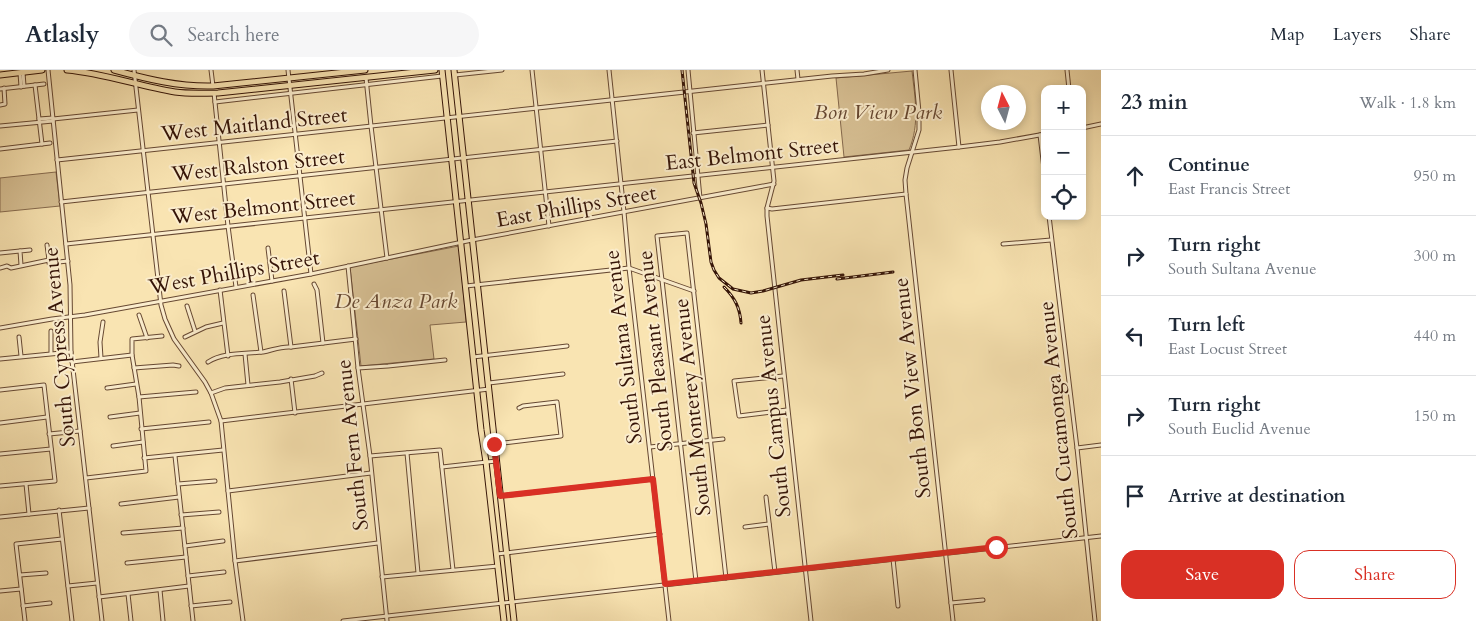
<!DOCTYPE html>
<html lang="en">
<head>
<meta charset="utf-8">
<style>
	:root { --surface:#fff; --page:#f6f6f7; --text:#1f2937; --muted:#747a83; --line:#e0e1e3; --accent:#d93025 }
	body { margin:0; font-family:Cardo,serif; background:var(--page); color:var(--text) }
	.controls { position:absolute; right:15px; top:15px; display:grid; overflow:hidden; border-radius:10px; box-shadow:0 2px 8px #0003 }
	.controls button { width:45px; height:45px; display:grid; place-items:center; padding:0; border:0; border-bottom:1px solid var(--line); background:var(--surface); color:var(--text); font:25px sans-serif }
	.compass { position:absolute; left:981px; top:15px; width:45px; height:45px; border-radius:50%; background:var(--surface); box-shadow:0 2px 8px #0003; rotate:354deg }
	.stop { position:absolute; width:15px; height:15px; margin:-11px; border:4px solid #d93025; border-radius:50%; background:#fff }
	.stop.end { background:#d93025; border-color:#fff; box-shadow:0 1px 5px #0008 }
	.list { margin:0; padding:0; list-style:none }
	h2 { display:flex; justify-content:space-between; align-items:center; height:65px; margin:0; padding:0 20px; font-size:21px }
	h2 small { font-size:16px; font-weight:400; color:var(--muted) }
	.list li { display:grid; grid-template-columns:32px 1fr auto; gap:15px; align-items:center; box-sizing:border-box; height:80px; padding:0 20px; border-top:1px solid var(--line) }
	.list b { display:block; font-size:19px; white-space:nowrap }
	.list p { margin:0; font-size:16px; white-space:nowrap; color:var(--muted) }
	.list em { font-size:16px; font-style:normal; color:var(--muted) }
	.actions { display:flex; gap:10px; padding:15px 20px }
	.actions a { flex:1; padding:11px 0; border:1px solid var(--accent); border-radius:15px; text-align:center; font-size:18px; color:var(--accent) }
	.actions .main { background:var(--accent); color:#fff }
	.icon { flex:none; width:28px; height:28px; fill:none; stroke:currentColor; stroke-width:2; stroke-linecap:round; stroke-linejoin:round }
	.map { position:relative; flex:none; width:1101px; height:551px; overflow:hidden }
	header { display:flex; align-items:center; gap:30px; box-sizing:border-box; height:70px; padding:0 25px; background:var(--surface); border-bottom:1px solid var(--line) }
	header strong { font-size:24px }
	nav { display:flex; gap:28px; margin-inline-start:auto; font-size:18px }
	.search { width:350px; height:45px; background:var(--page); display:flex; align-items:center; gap:12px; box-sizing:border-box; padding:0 18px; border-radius:28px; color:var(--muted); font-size:19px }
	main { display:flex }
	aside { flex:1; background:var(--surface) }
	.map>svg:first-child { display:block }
	.park { fill:#d8c195; stroke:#866a4e }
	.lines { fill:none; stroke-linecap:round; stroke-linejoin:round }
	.minor-casing { stroke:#664832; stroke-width:5 }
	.major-casing { stroke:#351407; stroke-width:7 }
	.minor { stroke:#fbedcd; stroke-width:3 }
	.major { stroke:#f9e4b2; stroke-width:5 }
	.rail-casing { stroke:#351407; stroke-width:3 }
	.rail { stroke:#fbedcd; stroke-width:1; stroke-dasharray:4; stroke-linecap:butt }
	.route { stroke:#d93025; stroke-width:6 }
	.labels { text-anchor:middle; stroke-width:4; stroke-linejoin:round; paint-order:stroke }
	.park-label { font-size:21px; font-style:italic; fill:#664832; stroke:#fbedcd }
	.street-label { font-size:21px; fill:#351407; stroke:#fbedcd }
</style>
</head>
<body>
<header>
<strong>Atlasly</strong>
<div class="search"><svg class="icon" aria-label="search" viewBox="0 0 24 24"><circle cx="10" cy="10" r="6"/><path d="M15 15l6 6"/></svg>Search here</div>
<nav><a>Map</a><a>Layers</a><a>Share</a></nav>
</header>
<main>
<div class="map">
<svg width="1101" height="551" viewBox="0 0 1101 551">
	<rect width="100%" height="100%" fill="#f9e4b2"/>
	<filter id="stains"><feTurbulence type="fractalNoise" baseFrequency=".004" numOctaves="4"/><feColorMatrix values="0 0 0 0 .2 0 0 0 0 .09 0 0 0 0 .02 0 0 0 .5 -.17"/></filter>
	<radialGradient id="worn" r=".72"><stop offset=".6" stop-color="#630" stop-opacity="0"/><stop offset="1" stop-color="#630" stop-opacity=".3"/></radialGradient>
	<g class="park">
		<path d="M912,1C915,28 920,54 909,80L844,87L836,8Z"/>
		<polygon points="56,102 60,136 0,142 0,108"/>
		<polygon points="459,176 466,252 430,255 434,289 361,296 350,197"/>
	</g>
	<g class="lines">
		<g class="minor-casing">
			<g id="minor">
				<polyline points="48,0 70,215 71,282 102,551"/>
				<polyline points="134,0 161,235 165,249 174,269 205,312 211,323 221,351 235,491 243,551"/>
				<polyline points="211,0 213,16"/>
				<polyline points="288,0 311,204"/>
				<polyline points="532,0 549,156"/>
				<polyline points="609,0 624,142 629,198 669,551"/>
				<polyline points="688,0 700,128"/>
				<polyline points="762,0 774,111 767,138 767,146 811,551"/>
				<polyline points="797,0 798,9"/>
				<polyline points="915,0 919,42 919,60 907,98 905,110 906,124 953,551"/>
				<polyline points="951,0 959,77"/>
				<polyline points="1067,0 1069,19"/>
				<polyline points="23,2 24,16"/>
				<polyline points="20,3 21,17"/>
				<polyline points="455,5 502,0"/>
				<polyline points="366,8 371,56 387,188"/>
				<polyline points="35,15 42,74"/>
				<polyline points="0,19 44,14"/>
				<polyline points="214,23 228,156 236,217"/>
				<polyline points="215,32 442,6"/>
				<polyline points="0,35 5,34 4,18"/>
				<polyline points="39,49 53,48"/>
				<polyline points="53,49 138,40"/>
				<polyline points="0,56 53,51"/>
				<polyline points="1082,58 1101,54"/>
				<polyline points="693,63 768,55"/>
				<polyline points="1040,65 1045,107"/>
				<polyline points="0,79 50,73"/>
				<polyline points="57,90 832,6 864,4 888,0"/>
				<polyline points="61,132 617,71"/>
				<polyline points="767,138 772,139 906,124"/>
				<polyline points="1049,146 1077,378 1095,551"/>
				<polyline points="66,174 959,77 1000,72 1045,64"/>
				<polyline points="1003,174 1051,170"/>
				<polyline points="268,178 272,211"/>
				<polyline points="0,183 20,181"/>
				<polyline points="49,190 49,193 68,191"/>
				<polyline points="21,195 20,181 30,180"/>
				<polyline points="348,196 358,298 370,386 387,551"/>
				<polyline points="0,198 7,196 11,198 49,190 47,175"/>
				<polyline points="314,214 317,220 323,273"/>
				<polyline points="466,216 629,198 694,221"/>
				<polyline points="220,220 228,286"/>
				<polyline points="284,221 291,277"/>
				<polyline points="253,225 261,282"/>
				<polyline points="187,236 195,261"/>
				<polyline points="139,245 147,268"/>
				<polyline points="0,258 52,249 85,245 311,204 472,170 774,114"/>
				<polyline points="51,261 51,283"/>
				<polyline points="19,267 21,286"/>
				<polyline points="185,267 206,257 223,253"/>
				<polyline points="245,284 248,315"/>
				<polyline points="473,287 567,276"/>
				<polyline points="101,288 100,272 103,252"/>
				<polyline points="0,289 71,282"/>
				<polyline points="72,292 132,285"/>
				<path d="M208,292C223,282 245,284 263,282C273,280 281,276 291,277L356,269"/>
				<polyline points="134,298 173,295 179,296"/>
				<polyline points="358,298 388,296 445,290"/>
				<polyline points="783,306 734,311 739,346 787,340"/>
				<polyline points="291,309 295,343"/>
				<polyline points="489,313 563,304"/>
				<polyline points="107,318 136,314"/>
				<polyline points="0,320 44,315 55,411 0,416"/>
				<polyline points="211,323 225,318 280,312 315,306 322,303"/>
				<polyline points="139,327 196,322"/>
				<polyline points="110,347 140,343"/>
				<polyline points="221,351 489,319"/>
				<polyline points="0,353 47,347"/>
				<polyline points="141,359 209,352"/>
				<polyline points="49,364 80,361"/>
				<polyline points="495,374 561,366 557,332 523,336 519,338"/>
				<polyline points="113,376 143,372"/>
				<polyline points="650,377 723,369"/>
				<polyline points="1077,378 1101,375"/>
				<polyline points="407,383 418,503"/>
				<polyline points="0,384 51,379"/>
				<polyline points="175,386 193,551"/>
				<polyline points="370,386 440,380 453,500"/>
				<polyline points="144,388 223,380"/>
				<polyline points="442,397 496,391"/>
				<polyline points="86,408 146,401 139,327 132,285 132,269 162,266"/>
				<polyline points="26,414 29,444"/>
				<polyline points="178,414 215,411"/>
				<polyline points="228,421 371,403"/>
				<polyline points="501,426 653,409"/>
				<polyline points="766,427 775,502"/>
				<polyline points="121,434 179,427"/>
				<polyline points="59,440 72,551"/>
				<polyline points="181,445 219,442"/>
				<polyline points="0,447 89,438"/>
				<polyline points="745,457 769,454"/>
				<polyline points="123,463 183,458"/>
				<polyline points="185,476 223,471"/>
				<polyline points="497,484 660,464"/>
				<polyline points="893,489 898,536"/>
				<polyline points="235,491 378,473"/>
				<polyline points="127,493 186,487"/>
				<polyline points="20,505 46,503"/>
				<polyline points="188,506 224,502"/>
				<polyline points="382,507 498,496"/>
				<polyline points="696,511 657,166 687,163 726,508"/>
				<polyline points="68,516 97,513"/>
				<polyline points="160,520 163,551"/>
				<polyline points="0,521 21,519"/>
				<polyline points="128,524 131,551"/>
				<polyline points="99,527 189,516"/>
				<polyline points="951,533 983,530"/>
				<polyline points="23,536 50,533"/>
				<polyline points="191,536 230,532"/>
				<polyline points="25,551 16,474 62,469"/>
				<polyline points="343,551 1101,466"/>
			</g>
		</g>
		<g class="major-casing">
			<g id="major">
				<path d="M67,0C103,3 138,16 175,22C189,24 203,23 218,23L435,0"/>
				<path d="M114,0C147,9 179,17 213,16L365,0"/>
				<polyline points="442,0 481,360 486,392 504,551"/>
				<polyline points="454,0 514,551"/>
				<polyline points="0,5 42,0"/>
			</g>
		</g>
		<use href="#minor" class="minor"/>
		<use href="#major" class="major"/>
		<g class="rail-casing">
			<g id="rail">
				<polyline points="682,0 694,113 701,133 706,154 711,192 714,200 719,208 733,219 751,223 763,221 801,210 843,205"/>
				<polyline points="837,209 893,202"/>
				<path d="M724,217C735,228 740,238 741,253"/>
			</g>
		</g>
		<use href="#rail" class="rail"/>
	</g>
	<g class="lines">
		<polyline class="route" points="494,374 500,426 653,409 665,514 996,477"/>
	</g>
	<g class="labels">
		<g class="park-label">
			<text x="878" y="49">Bon View Park</text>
			<text x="396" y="238">De Anza Park</text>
		</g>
		<g class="street-label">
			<text transform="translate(254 54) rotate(-6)" y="7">West Maitland Street</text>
			<text transform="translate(752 84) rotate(-6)" y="7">East Belmont Street</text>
			<text transform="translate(258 95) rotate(-6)" y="7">West Ralston Street</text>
			<text transform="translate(576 136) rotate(-10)" y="7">East Phillips Street</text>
			<text transform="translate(263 137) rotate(-6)" y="7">West Belmont Street</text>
			<text transform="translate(234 202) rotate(-10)" y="7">West Phillips Street</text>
			<text transform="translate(59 277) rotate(-95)" y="7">South Cypress Avenue</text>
			<text transform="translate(623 277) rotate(-97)" y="7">South Sultana Avenue</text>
			<text transform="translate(655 281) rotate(-96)" y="7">South Pleasant Avenue</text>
			<text transform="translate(912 318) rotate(-96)" y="7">South Bon View Avenue</text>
			<text transform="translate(692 337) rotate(-96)" y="7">South Monterey Avenue</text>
			<text transform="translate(773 346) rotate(-96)" y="7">South Campus Avenue</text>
			<text transform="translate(1058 350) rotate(-96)" y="7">South Cucamonga Avenue</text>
			<text transform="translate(352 375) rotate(-96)" y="7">South Fern Avenue</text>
		</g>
	</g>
	<rect width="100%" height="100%" filter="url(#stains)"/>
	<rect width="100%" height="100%" fill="url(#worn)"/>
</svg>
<div class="controls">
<button>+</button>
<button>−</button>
<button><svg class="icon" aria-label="locate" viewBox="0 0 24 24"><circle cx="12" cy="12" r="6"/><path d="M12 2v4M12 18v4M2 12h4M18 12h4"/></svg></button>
</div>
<svg class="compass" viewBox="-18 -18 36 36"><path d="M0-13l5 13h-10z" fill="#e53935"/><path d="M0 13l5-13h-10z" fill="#747a83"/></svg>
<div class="stop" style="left:996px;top:477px"></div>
<div class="stop end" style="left:494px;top:374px"></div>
</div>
<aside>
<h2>23 min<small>Walk · 1.8 km</small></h2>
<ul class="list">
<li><svg class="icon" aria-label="ahead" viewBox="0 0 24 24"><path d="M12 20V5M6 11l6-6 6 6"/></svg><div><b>Continue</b><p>East Francis Street</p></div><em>950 m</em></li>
<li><svg class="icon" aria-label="right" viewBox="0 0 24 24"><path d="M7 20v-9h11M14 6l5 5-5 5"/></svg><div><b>Turn right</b><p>South Sultana Avenue</p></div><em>300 m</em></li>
<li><svg class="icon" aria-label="left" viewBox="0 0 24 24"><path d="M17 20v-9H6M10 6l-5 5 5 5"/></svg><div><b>Turn left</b><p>East Locust Street</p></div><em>440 m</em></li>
<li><svg class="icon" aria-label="right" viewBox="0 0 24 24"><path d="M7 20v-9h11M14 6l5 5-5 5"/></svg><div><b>Turn right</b><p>South Euclid Avenue</p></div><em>150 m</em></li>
<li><svg class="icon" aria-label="arrive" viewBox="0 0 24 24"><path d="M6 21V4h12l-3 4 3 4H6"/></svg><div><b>Arrive at destination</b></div></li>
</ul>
<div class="actions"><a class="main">Save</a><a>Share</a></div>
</aside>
</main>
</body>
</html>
